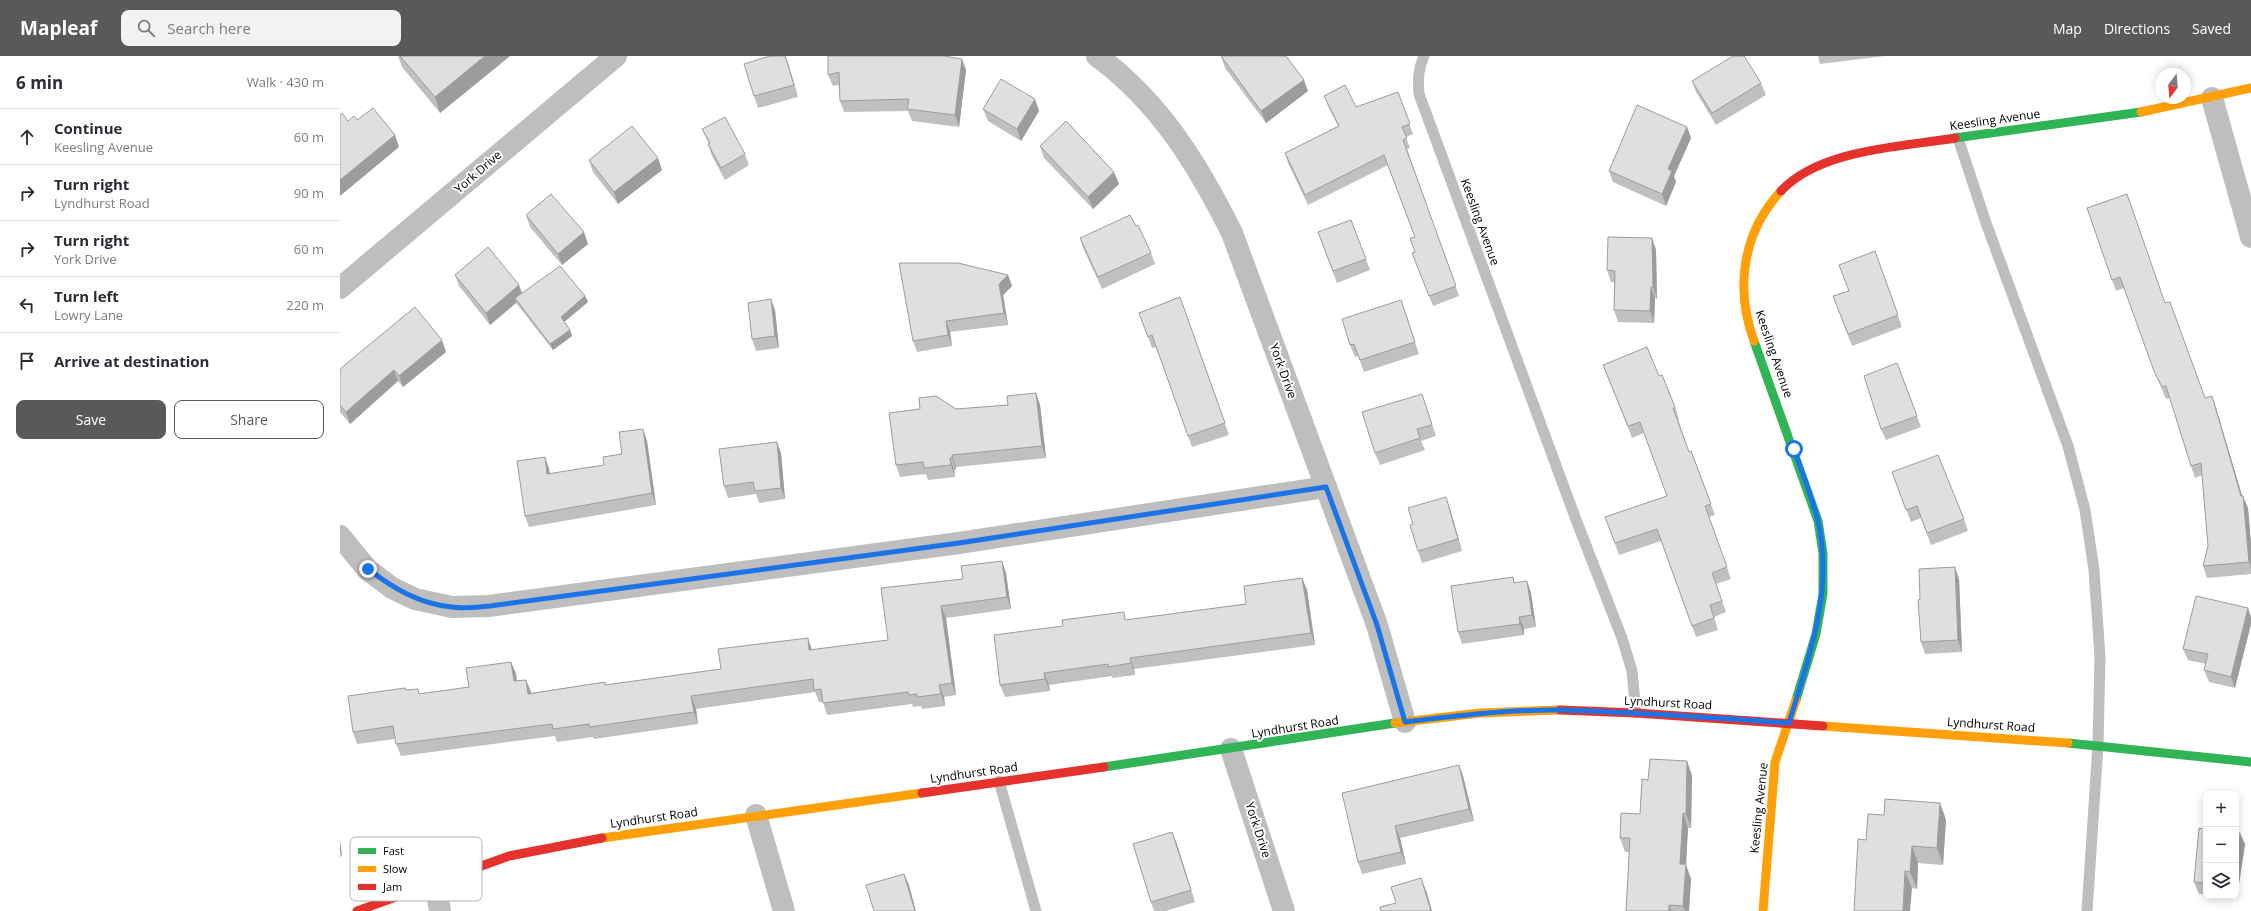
<!DOCTYPE html>
<html lang="en">
<head>
<meta charset="utf-8">
<style>
	:root { --surface:#fff; --page:#f2f2f3; --text:#2b2b33; --muted:#7c7c81; --line:#e1e1e2; --accent:#595959 }
	body { margin:0; font-family:"Open Sans",sans-serif; background:var(--page); color:var(--text) }
	.controls { position:absolute; right:12px; bottom:12px; display:grid; overflow:hidden; border-radius:8px; box-shadow:0 2px 10px #0003 }
	.controls button { width:36px; height:36px; display:grid; place-items:center; padding:0; border:0; border-bottom:1px solid var(--line); background:var(--surface); color:var(--text); font:20px sans-serif }
	.compass { position:absolute; left:1815px; top:12px; width:36px; height:36px; border-radius:50%; background:var(--surface); box-shadow:0 2px 10px #0003; rotate:196deg }
	.stop { position:absolute; width:12px; height:12px; margin:-9px; border:3px solid #1a73e8; border-radius:50%; background:#fff }
	.stop.end { background:#1a73e8; border-color:#fff; box-shadow:0 1px 4px #0008 }
	.list { margin:0; padding:0; list-style:none }
	h2 { display:flex; justify-content:space-between; align-items:center; height:52px; margin:0; padding:0 16px; font-size:17px }
	h2 small { font-size:13px; font-weight:400; color:var(--muted) }
	.list li { display:grid; grid-template-columns:26px 1fr auto; gap:12px; align-items:center; box-sizing:border-box; height:56px; padding:0 16px; border-top:1px solid var(--line) }
	.list b { display:block; font-size:15px; white-space:nowrap }
	.list p { margin:0; font-size:13px; white-space:nowrap; color:var(--muted) }
	.list em { font-size:13px; font-style:normal; color:var(--muted) }
	.actions { display:flex; gap:8px; padding:12px 16px }
	.actions a { flex:1; padding:9px 0; border:1px solid var(--accent); border-radius:8px; text-align:center; font-size:14px; color:var(--accent) }
	.actions .main { background:var(--accent); color:#fff }
	.icon { flex:none; width:22px; height:22px; fill:none; stroke:currentColor; stroke-width:2; stroke-linecap:round; stroke-linejoin:round }
	.map { position:relative; flex:none; width:1911px; height:855px; overflow:hidden }
	header { display:flex; align-items:center; gap:24px; box-sizing:border-box; height:56px; padding:0 20px; background:var(--accent); color:#fff }
	header strong { font-size:19px }
	nav { display:flex; gap:22px; margin-inline-start:auto; font-size:14px }
	.search { width:280px; height:36px; background:var(--page); display:flex; align-items:center; gap:10px; box-sizing:border-box; padding:0 14px; border-radius:8px; color:var(--muted); font-size:15px }
	main { display:flex }
	aside { flex:1; background:var(--surface) }
	.map>svg:first-child { display:block }
	.lines { fill:none; stroke-linecap:round; stroke-linejoin:round }
	.lane { stroke:#bebebe; stroke-width:11 }
	.street { stroke:#bebebe; stroke-width:22 }
	.fast { stroke:#30b455; stroke-width:9 }
	.slow { stroke:#ff9f0a; stroke-width:9 }
	.jam { stroke:#e5322d; stroke-width:9 }
	.wall { fill:#c0c0c0 }
	.shaded-wall { fill:#9c9c9c }
	.building { fill:#dfdfdf; stroke:#9c9c9c }
	.route { stroke:#1a73e8; stroke-width:5 }
	.labels { text-anchor:middle; stroke-width:4; stroke-linejoin:round; paint-order:stroke }
	.street-label { font-size:12px; fill:#000; stroke:#fff }
	.key { fill:#fff; stroke:#b2b2b2; stroke-width:1 }
	.key-label { font-size:11px; fill:#000 }
</style>
</head>
<body>
<header>
<strong>Mapleaf</strong>
<div class="search"><svg class="icon" aria-label="search" viewBox="0 0 24 24"><circle cx="10" cy="10" r="6"/><path d="M15 15l6 6"/></svg>Search here</div>
<nav><a>Map</a><a>Directions</a><a>Saved</a></nav>
</header>
<main>
<aside>
<h2>6 min<small>Walk · 430 m</small></h2>
<ul class="list">
<li><svg class="icon" aria-label="ahead" viewBox="0 0 24 24"><path d="M12 20V5M6 11l6-6 6 6"/></svg><div><b>Continue</b><p>Keesling Avenue</p></div><em>60 m</em></li>
<li><svg class="icon" aria-label="right" viewBox="0 0 24 24"><path d="M7 20v-9h11M14 6l5 5-5 5"/></svg><div><b>Turn right</b><p>Lyndhurst Road</p></div><em>90 m</em></li>
<li><svg class="icon" aria-label="right" viewBox="0 0 24 24"><path d="M7 20v-9h11M14 6l5 5-5 5"/></svg><div><b>Turn right</b><p>York Drive</p></div><em>60 m</em></li>
<li><svg class="icon" aria-label="left" viewBox="0 0 24 24"><path d="M17 20v-9H6M10 6l-5 5 5 5"/></svg><div><b>Turn left</b><p>Lowry Lane</p></div><em>220 m</em></li>
<li><svg class="icon" aria-label="arrive" viewBox="0 0 24 24"><path d="M6 21V4h12l-3 4 3 4H6"/></svg><div><b>Arrive at destination</b></div></li>
</ul>
<div class="actions"><a class="main">Save</a><a>Share</a></div>
</aside>
<div class="map">
<svg width="1911" height="855" viewBox="0 0 1911 855">
	<rect width="100%" height="100%" fill="#fff"/>
	<g class="lines">
		<g class="lane">
			<path d="M1084,0C1078,13 1078,24 1079,38L1235,461L1282,582L1292,615L1296,657"/>
			<polyline points="1618,82 1646,167 1728,390 1745,454 1754,514 1760,601 1758,689 1747,855"/>
			<polyline points="659,725 696,855"/>
		</g>
		<g class="street">
			<path d="M757,0C820,46 858,109 892,177L1037,569L1065,666"/>
			<polyline points="1872,42 1911,181"/>
			<polyline points="0,232 276,0"/>
			<polyline points="0,480 27,513 52,532 75,543 112,551 149,550 619,487 986,431"/>
			<polyline points="891,693 944,855"/>
			<polyline points="416,759 444,855"/>
			<polyline points="95,826 100,855"/>
		</g>
		<g class="fast">
			<polyline points="1615,82 1801,56"/>
			<polyline points="1414,285 1478,465 1483,497 1483,538 1476,578 1456,644"/>
			<polyline points="1728,687 1911,706"/>
			<polyline points="764,711 1055,667"/>
		</g>
		<g class="slow">
			<polyline points="1801,56 1911,32"/>
			<path d="M1414,285C1395,233 1402,177 1441,135"/>
			<polyline points="1055,667 1140,657 1220,654"/>
			<polyline points="1483,670 1728,687"/>
			<polyline points="262,782 582,737"/>
			<polyline points="1423,855 1435,706 1456,644"/>
		</g>
		<g class="jam">
			<path d="M1441,135C1480,93 1561,91 1615,82"/>
			<polyline points="1220,654 1296,657 1483,670"/>
			<polyline points="582,737 764,711"/>
			<polyline points="17,855 169,800 262,782"/>
		</g>
	</g>
	<g class="wall">
		<polygon points="58,0 170,0 100,57 62,11"/>
		<polygon points="445,0 458,41 418,52 414,40"/>
		<polygon points="488,0 605,1 622,3 626,14 619,71 572,65 568,55 504,56 500,45 499,29 493,30 488,19"/>
		<polygon points="881,0 968,35 926,67 885,12"/>
		<polygon points="1478,0 1545,0 1480,8"/>
		<polygon points="1352,25 1421,27 1426,39 1376,69 1356,36"/>
		<polygon points="1058,36 1073,78 1066,81 1070,92 1067,93 1119,240 1093,250 1072,197 1075,196 1075,181 1048,109 968,149 948,107 945,97 998,70 988,50 984,40 1016,51"/>
		<polygon points="643,53 699,55 681,85 648,65"/>
		<polygon points="1347,71 1351,82 1334,120 1336,126 1326,150 1273,126 1269,115"/>
		<polygon points="362,73 405,98 409,109 385,124 372,100 368,88 369,88"/>
		<polygon points="700,90 779,128 753,153 704,102"/>
		<polygon points="249,104 322,114 278,148 253,116"/>
		<polygon points="1747,152 1825,247 1865,342 1876,352 1902,440 1908,452 1911,488 1911,518 1867,522 1863,510 1868,490 1862,419 1855,422 1851,410 1830,342 1826,343 1819,326 1784,232 1776,235"/>
		<polygon points="186,159 248,188 222,209 190,171"/>
		<polygon points="1011,164 1030,214 997,227 978,176"/>
		<polygon points="740,182 811,197 815,208 762,233 744,194"/>
		<polygon points="1312,182 1316,194 1317,243 1315,242 1314,267 1278,266 1274,254 1274,226 1271,226 1267,214"/>
		<polygon points="1535,195 1562,271 1512,290 1493,240 1509,235"/>
		<polygon points="115,219 179,229 182,237 245,240 248,246 224,266 230,274 232,280 213,294 176,247 150,269 119,230"/>
		<polygon points="668,219 672,230 663,239 668,269 610,276 612,290 577,296 573,285"/>
		<polygon points="840,241 889,379 852,391 816,291 812,292 799,257"/>
		<polygon points="435,254 439,292 416,295 412,283"/>
		<polygon points="1065,255 1079,298 1024,316 1018,300 1015,301 1010,289"/>
		<polygon points="106,296 63,331 58,325 10,368 0,356 0,313"/>
		<polygon points="1557,307 1581,371 1546,384 1541,373"/>
		<polygon points="1263,309 1319,320 1335,351 1339,363 1338,363 1349,396 1351,395 1375,459 1369,461 1391,523 1376,528 1386,556 1374,561 1378,574 1356,581 1321,485 1279,499 1265,461 1327,440 1304,377 1292,382"/>
		<polygon points="696,337 700,349 706,402 616,411 616,414 614,414 615,421 588,424 586,418 560,421 556,409 616,353 668,349"/>
		<polygon points="1086,350 1096,380 1081,385 1085,394 1040,409 1035,397"/>
		<polygon points="307,385 316,449 189,471 185,460 205,401 209,413 210,418 264,409 282,398"/>
		<polygon points="441,397 445,443 419,447 416,438 388,442 384,430"/>
		<polygon points="1552,416 1624,463 1628,475 1591,489 1581,462 1571,466"/>
		<polygon points="1110,453 1122,495 1082,507 1078,495"/>
		<polygon points="662,505 666,517 671,553 606,562 616,639 604,641 605,650 582,653 581,650 573,651 572,648 487,659 483,646 479,646 475,636 356,653 358,668 254,683 253,681 217,686 215,680 61,700 56,688 55,683 17,688 13,676 65,632 66,634 80,638 129,631 171,606 176,618 177,625 186,624 191,637 265,626 266,629 381,613 472,594 548,584 623,523"/>
		<polygon points="1173,521 1175,527 1187,525 1191,537 1196,571 1184,573 1184,579 1122,588 1118,576"/>
		<polygon points="962,522 967,534 975,589 794,613 795,619 773,622 772,620 709,629 710,635 665,641 660,629 787,564 906,548"/>
		<polygon points="1619,523 1622,596 1585,598 1581,586 1580,543"/>
		<polygon points="1911,561 1911,568 1895,632 1869,626 1864,614 1866,608 1848,604 1843,593"/>
		<polygon points="1347,705 1352,720 1351,772 1348,772 1346,809 1351,823 1349,855 1286,855 1290,796 1285,796 1280,782 1300,758 1308,724"/>
		<polygon points="1119,709 1123,720 1134,765 1060,782 1066,808 1022,818 1018,806"/>
		<polygon points="1600,747 1606,764 1603,809 1578,807 1577,833 1572,832 1526,784 1544,759"/>
		<polygon points="1866,773 1866,838 1859,838 1854,826"/>
		<polygon points="832,776 855,846 826,855 814,855 811,846"/>
		<polygon points="1896,776 1905,788 1897,841 1883,840 1896,840"/>
		<polygon points="0,784 2,800 0,801"/>
	</g>
	<g class="shaded-wall">
		<polygon points="145,0 170,0 100,57 95,41"/>
		<polygon points="445,0 448,7 458,41 454,29"/>
		<polygon points="622,3 626,14 619,71 615,59"/>
		<polygon points="964,24 968,35 926,67 921,55"/>
		<polygon points="695,43 699,55 681,85 677,73"/>
		<polygon points="1347,71 1351,82 1334,120 1336,126 1326,150 1322,138 1328,113"/>
		<polygon points="55,79 59,91 0,140 0,124"/>
		<polygon points="318,102 322,114 278,148 274,136"/>
		<polygon points="774,116 779,128 753,153 748,141"/>
		<polygon points="244,176 248,188 222,209 218,198"/>
		<polygon points="1312,182 1316,194 1317,243 1313,231"/>
		<polygon points="668,219 672,230 663,239 668,269 664,257 659,228"/>
		<polygon points="179,229 183,241 175,242 176,247 150,269 146,257"/>
		<polygon points="1311,231 1315,242 1314,267 1310,255"/>
		<polygon points="245,240 248,246 223,267 221,261"/>
		<polygon points="431,243 435,254 439,292 435,280"/>
		<polygon points="606,265 610,276 612,290 608,279"/>
		<polygon points="230,274 232,280 213,294 210,288"/>
		<polygon points="102,284 106,296 63,331 59,320"/>
		<polygon points="54,314 58,325 10,368 6,356"/>
		<polygon points="696,337 700,349 706,402 702,390"/>
		<polygon points="1872,340 1876,352 1904,446 1903,440 1908,452 1911,488 1911,510 1909,506 1901,440"/>
		<polygon points="303,373 307,385 316,449 312,437"/>
		<polygon points="437,386 441,397 445,443 441,432"/>
		<polygon points="612,399 616,411 616,414 612,402"/>
		<polygon points="205,401 209,413 212,430 207,418"/>
		<polygon points="610,402 614,414 615,421 611,409"/>
		<polygon points="1106,441 1110,453 1122,495 1118,483"/>
		<polygon points="662,505 666,517 671,553 667,541"/>
		<polygon points="1615,511 1619,523 1622,596 1618,584"/>
		<polygon points="962,522 967,534 975,589 971,577"/>
		<polygon points="1187,525 1191,537 1196,571 1192,559"/>
		<polygon points="601,550 606,562 616,639 612,627"/>
		<polygon points="1908,552 1911,561 1911,568 1895,632 1891,621"/>
		<polygon points="1179,561 1184,573 1184,579 1180,568"/>
		<polygon points="468,582 472,594 469,594"/>
		<polygon points="790,602 794,613 795,619 791,607"/>
		<polygon points="171,606 176,618 178,637 174,625"/>
		<polygon points="704,617 709,629 710,635 705,623"/>
		<polygon points="186,624 191,636 193,650 188,638"/>
		<polygon points="599,629 604,641 605,650 601,638"/>
		<polygon points="351,640 356,653 358,668 354,656"/>
		<polygon points="1347,705 1352,720 1351,772 1346,758"/>
		<polygon points="1119,709 1123,720 1134,765 1129,753"/>
		<polygon points="1600,747 1606,764 1603,809 1597,792"/>
		<polygon points="1343,757 1348,772 1346,809 1351,823 1349,855 1345,855 1343,850 1340,808"/>
		<polygon points="1055,770 1060,782 1066,808 1061,796"/>
		<polygon points="832,776 837,788 855,846 851,834"/>
		<polygon points="1900,777 1905,788 1897,841 1896,839 1896,807"/>
		<polygon points="0,784 2,800 0,794"/>
		<polygon points="1572,790 1578,807 1577,833 1570,816"/>
		<polygon points="1565,815 1572,832 1570,855 1563,855"/>
		<polygon points="564,818 569,829 576,855 575,855"/>
		<polygon points="1081,822 1087,837 1092,855 1091,855"/>
		<polygon points="1329,849 1332,855 1329,855"/>
	</g>
	<g class="building">
		<polygon points="60,0 145,0 95,41"/>
		<polygon points="430,0 445,0 454,29 414,40 404,8"/>
		<polygon points="488,0 604,0 622,3 615,59 567,53 569,43 500,45 499,16 488,19"/>
		<polygon points="881,0 946,0 964,24 921,55"/>
		<polygon points="1393,0 1404,0 1421,27 1372,57 1352,25"/>
		<polygon points="661,23 695,43 677,73 643,53"/>
		<polygon points="1005,29 1016,51 1058,36 1070,68 1062,71 1067,82 1063,84 1116,230 1089,240 1072,197 1075,196 1070,182 1075,181 1044,99 965,139 945,97 999,70 984,40"/>
		<polygon points="1297,49 1347,71 1328,113 1332,115 1322,138 1269,115"/>
		<polygon points="33,52 55,79 0,124 0,59 2,57 8,65 14,60 17,64"/>
		<polygon points="385,61 405,98 381,112 368,88 370,87 362,73"/>
		<polygon points="726,65 774,116 748,141 700,90"/>
		<polygon points="292,70 318,102 274,136 249,104"/>
		<polygon points="211,138 244,176 218,198 186,159"/>
		<polygon points="1787,138 1825,247 1830,246 1865,342 1872,340 1901,440 1903,440 1909,506 1863,510 1868,490 1861,407 1851,410 1826,330 1822,331 1814,315 1780,221 1772,224 1747,152"/>
		<polygon points="790,159 796,170 798,169 811,197 758,221 740,182"/>
		<polygon points="1011,164 1026,203 993,215 978,176"/>
		<polygon points="1268,181 1312,182 1313,231 1311,231 1310,255 1274,254 1275,215 1267,214"/>
		<polygon points="148,191 179,229 146,257 115,219"/>
		<polygon points="1535,195 1558,259 1508,278 1493,240 1509,235 1499,209"/>
		<polygon points="559,207 618,207 668,219 659,228 664,257 606,265 608,279 573,285"/>
		<polygon points="220,210 245,240 221,261 230,274 210,288 175,242"/>
		<polygon points="840,241 885,367 848,380 812,279 808,281 799,257"/>
		<polygon points="431,243 435,280 412,283 408,247"/>
		<polygon points="1061,244 1075,286 1020,304 1014,288 1010,289 1002,263"/>
		<polygon points="75,251 102,284 59,320 54,314 6,356 0,349 0,313"/>
		<polygon points="1307,291 1319,320 1322,319 1335,351 1333,352 1349,396 1351,395 1371,448 1365,450 1387,511 1372,517 1382,545 1370,549 1374,562 1352,570 1317,473 1275,487 1265,461 1327,440 1300,366 1288,370 1263,309"/>
		<polygon points="1557,307 1577,360 1541,373 1524,320"/>
		<polygon points="696,337 702,390 612,399 612,402 610,402 611,409 584,412 583,406 556,409 549,357 580,353 579,342 596,340 616,353 668,349 667,340"/>
		<polygon points="1082,338 1092,369 1077,373 1080,382 1035,397 1022,356"/>
		<polygon points="303,373 312,437 185,460 177,405 205,401 207,418 264,409 263,401 282,398 279,376"/>
		<polygon points="437,386 441,432 415,435 413,426 384,430 379,393"/>
		<polygon points="1598,399 1624,463 1587,477 1577,450 1566,454 1552,416"/>
		<polygon points="1106,441 1118,483 1078,495 1070,469 1073,468 1068,452"/>
		<polygon points="662,505 667,541 601,550 612,627 599,629 601,638 577,641 577,638 569,639 568,636 483,647 481,633 474,634 473,623 351,640 354,656 249,671 249,668 213,673 212,668 56,688 53,670 13,676 8,640 65,632 66,634 78,633 79,638 129,631 126,612 171,606 174,625 186,624 188,638 265,626 265,629 381,613 378,593 468,582 469,594 548,584 541,532 623,523 621,510"/>
		<polygon points="1615,511 1618,584 1581,586 1578,544 1580,543 1579,513"/>
		<polygon points="1173,521 1174,527 1187,525 1192,559 1179,561 1180,568 1118,576 1111,530"/>
		<polygon points="962,522 971,577 790,602 791,607 768,611 768,608 704,617 705,623 660,629 654,579 723,570 722,564 784,556 785,564 906,548 904,530"/>
		<polygon points="1856,540 1908,552 1891,621 1864,614 1868,598 1843,593"/>
		<polygon points="1310,703 1347,705 1346,758 1343,757 1340,808 1346,808 1343,850 1329,849 1329,855 1286,855 1290,782 1280,782 1281,757 1300,758 1302,723 1308,724"/>
		<polygon points="1119,709 1129,753 1055,770 1061,796 1018,806 1002,737"/>
		<polygon points="1545,743 1600,747 1597,792 1572,790 1570,816 1565,815 1563,855 1514,855 1518,783 1526,784 1528,758 1544,759"/>
		<polygon points="1859,772 1866,773 1866,827 1854,826"/>
		<polygon points="832,776 851,834 811,846 793,788"/>
		<polygon points="1896,776 1900,777 1896,807"/>
		<polygon points="564,818 575,855 534,855 526,829"/>
		<polygon points="1081,822 1091,855 1041,855 1040,851 1056,847 1051,831"/>
	</g>
	<g class="lines">
		<path class="route" d="M28,513C53,532 79,548 112,551C124,553 137,551 150,550L619,487L986,431L1037,569L1065,666C1114,660 1164,654 1213,654C1292,655 1371,662 1449,667C1469,601 1494,535 1478,465C1472,441 1462,417 1454,393"/>
	</g>
	<g class="labels">
		<g class="street-label">
			<text transform="translate(1655 64) rotate(-8)" y="4">Keesling Avenue</text>
			<text transform="translate(138 116) rotate(-41)" y="4">York Drive</text>
			<text transform="translate(1140 166) rotate(70)" y="4">Keesling Avenue</text>
			<text transform="translate(1434 298) rotate(71)" y="4">Keesling Avenue</text>
			<text transform="translate(943 315) rotate(70)" y="4">York Drive</text>
			<text transform="translate(1328 647) rotate(3)" y="4">Lyndhurst Road</text>
			<text transform="translate(1651 669) rotate(4)" y="4">Lyndhurst Road</text>
			<text transform="translate(955 671) rotate(-9)" y="4">Lyndhurst Road</text>
			<text transform="translate(634 717) rotate(-8)" y="4">Lyndhurst Road</text>
			<text transform="translate(1419 752) rotate(-84)" y="4">Keesling Avenue</text>
			<text transform="translate(314 762) rotate(-8)" y="4">Lyndhurst Road</text>
			<text transform="translate(918 774) rotate(72)" y="4">York Drive</text>
		</g>
	</g>
	<rect x="10" y="781" width="132" height="64" rx="6" class="key"/>
	<rect x="18" y="792" width="18" height="6" fill="#30b455"/>
	<rect x="18" y="810" width="18" height="6" fill="#ff9f0a"/>
	<rect x="18" y="828" width="18" height="6" fill="#e5322d"/>
	<g class="key-label">
		<text x="43" y="799">Fast</text>
		<text x="43" y="817">Slow</text>
		<text x="43" y="835">Jam</text>
	</g>
</svg>
<div class="controls">
<button>+</button>
<button>−</button>
<button><svg class="icon" aria-label="layers" viewBox="0 0 24 24"><path d="M12 4l9 5-9 5-9-5zM3 14l9 5 9-5"/></svg></button>
</div>
<svg class="compass" viewBox="-18 -18 36 36"><path d="M0-13l5 13h-10z" fill="#e53935"/><path d="M0 13l5-13h-10z" fill="#7c7c81"/></svg>
<div class="stop" style="left:1454px;top:393px"></div>
<div class="stop end" style="left:28px;top:513px"></div>
</div>
</main>
</body>
</html>
